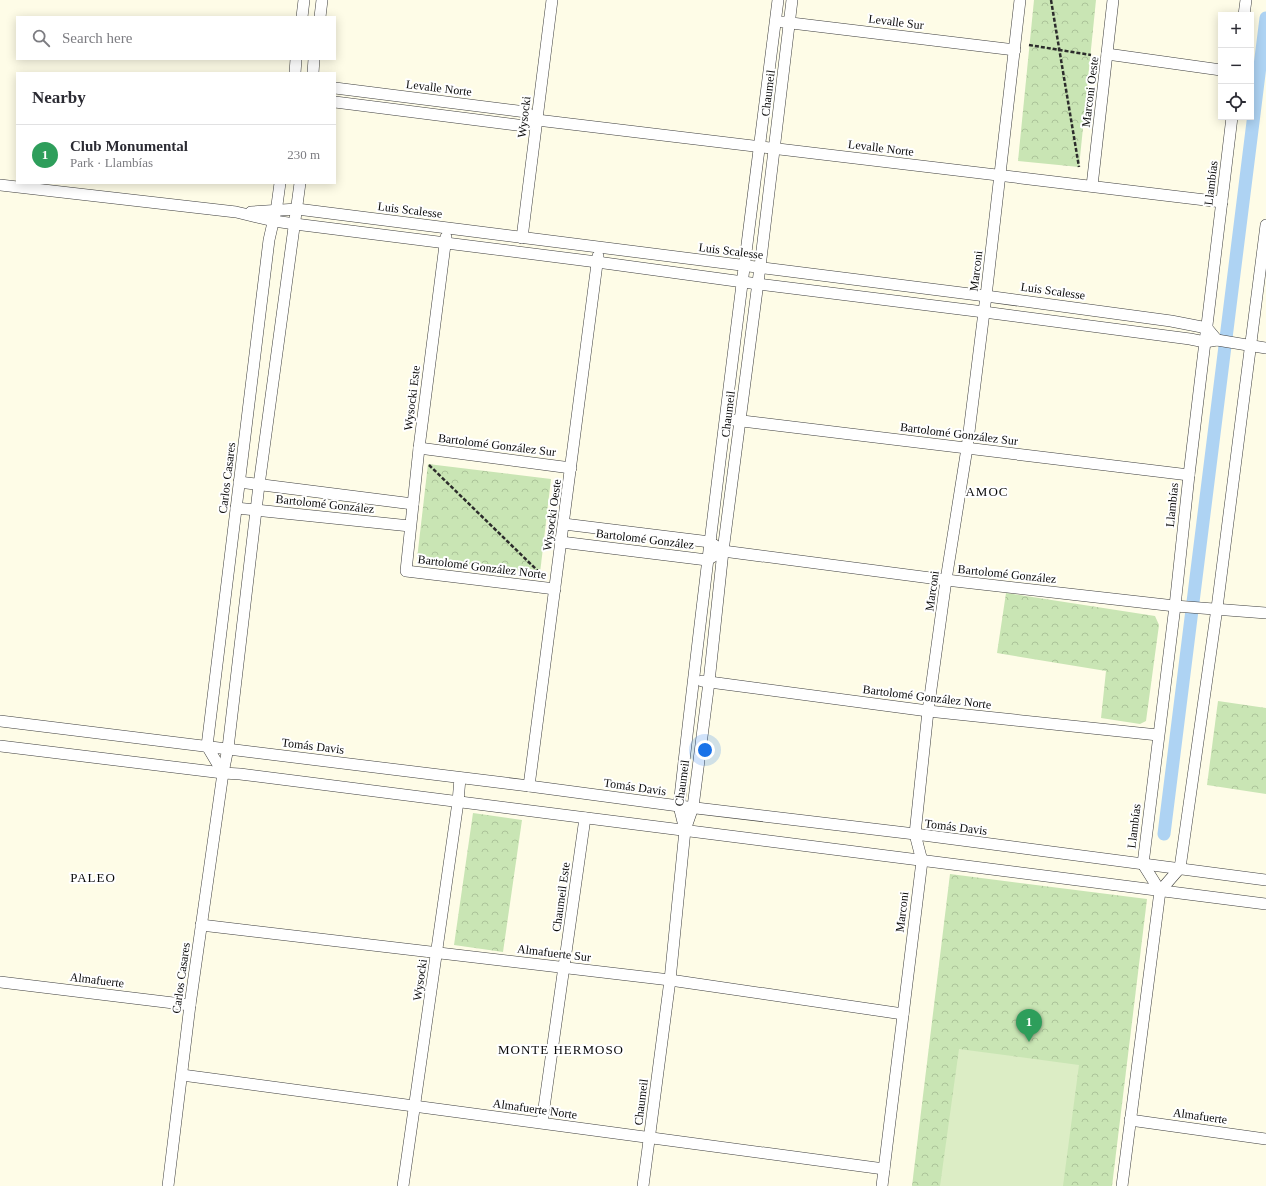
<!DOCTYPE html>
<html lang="en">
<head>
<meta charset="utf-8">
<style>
	:root { --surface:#fff; --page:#f7f7f7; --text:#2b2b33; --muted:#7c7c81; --line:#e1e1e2; --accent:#b22f29 }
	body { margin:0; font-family:Georgia,serif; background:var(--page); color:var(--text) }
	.controls { position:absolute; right:12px; top:12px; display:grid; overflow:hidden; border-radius:0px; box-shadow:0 2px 10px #0003 }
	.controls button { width:36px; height:36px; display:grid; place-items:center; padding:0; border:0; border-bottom:1px solid var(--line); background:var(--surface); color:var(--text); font:20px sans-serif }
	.you { position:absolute; left:705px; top:750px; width:14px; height:14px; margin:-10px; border:3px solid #fff; border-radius:50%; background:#1a73e8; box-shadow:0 0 0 6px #1a73e833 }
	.badge { display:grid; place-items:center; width:26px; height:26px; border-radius:50%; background:var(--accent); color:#fff; font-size:13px; font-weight:700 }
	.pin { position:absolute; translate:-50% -33px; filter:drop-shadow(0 1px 2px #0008) }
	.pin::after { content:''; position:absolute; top:21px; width:14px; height:12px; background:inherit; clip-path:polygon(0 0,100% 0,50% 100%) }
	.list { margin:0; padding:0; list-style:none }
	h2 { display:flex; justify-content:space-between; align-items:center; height:52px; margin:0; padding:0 16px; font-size:17px }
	h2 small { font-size:13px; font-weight:400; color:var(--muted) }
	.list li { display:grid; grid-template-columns:26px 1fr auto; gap:12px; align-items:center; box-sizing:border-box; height:60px; padding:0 16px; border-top:1px solid var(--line) }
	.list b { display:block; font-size:15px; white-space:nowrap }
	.list p { margin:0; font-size:13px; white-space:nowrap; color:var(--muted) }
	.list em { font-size:13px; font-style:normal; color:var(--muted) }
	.icon { flex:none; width:22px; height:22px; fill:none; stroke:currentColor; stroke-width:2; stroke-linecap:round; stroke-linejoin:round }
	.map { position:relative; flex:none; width:1266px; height:1186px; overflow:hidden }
	.search { position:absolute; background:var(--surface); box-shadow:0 2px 10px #0003; left:16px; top:16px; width:320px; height:44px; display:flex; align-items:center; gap:10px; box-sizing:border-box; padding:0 14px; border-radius:0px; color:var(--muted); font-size:15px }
	.panel { position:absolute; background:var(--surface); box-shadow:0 2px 10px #0003; left:16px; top:72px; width:320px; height:112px; border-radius:0px }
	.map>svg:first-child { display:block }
	.park { fill:url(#park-crowns) }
	.pitch { fill:#dcedc5 }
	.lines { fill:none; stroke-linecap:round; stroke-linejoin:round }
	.canal { stroke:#aed3f3; stroke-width:13 }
	.street-casing { stroke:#3d3d3d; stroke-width:12 }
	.path { stroke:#2c2c2c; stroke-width:2.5; stroke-dasharray:4 2; stroke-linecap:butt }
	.street { stroke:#fff; stroke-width:11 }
	.labels { text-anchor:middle; stroke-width:4; stroke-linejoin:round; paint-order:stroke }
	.street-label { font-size:12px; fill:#0a0a0a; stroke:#fff }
	.neighbourhood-label { font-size:13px; letter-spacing:1px; fill:#0a0a0a; stroke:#fff }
</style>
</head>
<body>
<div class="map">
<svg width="1266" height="1186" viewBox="0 0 1266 1186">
	<defs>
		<pattern id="park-crowns" width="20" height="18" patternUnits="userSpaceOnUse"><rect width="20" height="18" fill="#c9e5b4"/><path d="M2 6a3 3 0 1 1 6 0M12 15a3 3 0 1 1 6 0" fill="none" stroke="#abc399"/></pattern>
	</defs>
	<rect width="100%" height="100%" fill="#fefce7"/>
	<g class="park">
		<polygon points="1034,0 1096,0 1079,167 1018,161"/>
		<polygon points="428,464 551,479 540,573 417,559"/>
		<polygon points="1006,593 1155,616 1159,625 1146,721 1140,724 1101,718 1106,671 997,653"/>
		<polygon points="1218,701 1266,708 1266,794 1207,785"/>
		<polygon points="473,813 522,820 503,952 454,945"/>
		<polygon points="950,874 1147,899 1112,1186 912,1186"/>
	</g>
	<polygon class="pitch" points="959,1049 1079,1065 1063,1186 940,1186"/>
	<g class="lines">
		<polyline class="canal" points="1164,834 1266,18"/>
		<g class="street-casing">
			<g id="street">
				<path d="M778,0C744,269 709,537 679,806L685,830L693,807L709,682L723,551L760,267L792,0"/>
				<polyline points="1244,15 1246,0"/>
				<polyline points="302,17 304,0"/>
				<polyline points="320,17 322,0"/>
				<polyline points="783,22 1015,50"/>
				<polyline points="1107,54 1221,70"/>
				<polyline points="295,73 296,59"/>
				<polyline points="313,73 314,59"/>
				<polyline points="335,88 526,112 537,120 1222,202"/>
				<polyline points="335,102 525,126 537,120"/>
				<polyline points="0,185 236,212 274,221 295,224 597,262 758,284 984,312 1190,339 1205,342 1217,340 1266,348"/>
				<polyline points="1092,186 1113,0"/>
				<polyline points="251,212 297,209 986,296 1171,321 1207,328 1217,340"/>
				<polyline points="446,237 419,448 406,571 555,589"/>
				<polyline points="522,238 552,0"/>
				<polyline points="734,420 1189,475"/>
				<polyline points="419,448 571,468"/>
				<polyline points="239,482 413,504"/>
				<polyline points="236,508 410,526"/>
				<polyline points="564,524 710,542 723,551 946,580 1175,606 1266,613"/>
				<polyline points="561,542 707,560 714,556"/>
				<polyline points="702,681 928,711 1158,735"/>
				<polyline points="0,721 529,786 679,806 915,834 1266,880"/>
				<polyline points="0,746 223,773 240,774 1266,904"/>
				<polyline points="223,773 207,746 269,240 277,205 280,183"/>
				<polyline points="529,786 598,256"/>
				<polyline points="1160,891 1143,864 1175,606 1189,475 1232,117"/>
				<polyline points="201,925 670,980 903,1014"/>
				<polyline points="0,982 190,1005"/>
				<polyline points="182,1075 884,1169"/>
				<polyline points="1130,1120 1266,1139"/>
				<polyline points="542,1122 585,818"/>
				<polyline points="168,1186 190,1005 223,773 228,748 259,485 300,183"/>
				<polyline points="403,1186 458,802 460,778"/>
				<polyline points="643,1186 670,980 685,830"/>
				<polyline points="882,1186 922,861 915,834 928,711 946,580 967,448 986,296 1020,0"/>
				<polyline points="1122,1186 1160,891 1180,868 1217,608 1266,225"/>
			</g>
		</g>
		<g class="path">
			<polyline points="1051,0 1079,167"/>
			<polyline points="1029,45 1091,55"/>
			<polyline points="429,465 540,573"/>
		</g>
		<use href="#street" class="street"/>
	</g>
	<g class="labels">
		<g class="street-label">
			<text transform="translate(896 22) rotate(7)" y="4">Levalle Sur</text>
			<text transform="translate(439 88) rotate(7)" y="4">Levalle Norte</text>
			<text transform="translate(1090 92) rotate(-83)" y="4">Marconi Oeste</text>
			<text transform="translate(768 93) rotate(-83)" y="4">Chaumeil</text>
			<text transform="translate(524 117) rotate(-83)" y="4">Wysocki</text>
			<text transform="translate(881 148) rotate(7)" y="4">Levalle Norte</text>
			<text transform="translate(1211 183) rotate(-83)" y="4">Llambías</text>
			<text transform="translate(410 210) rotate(7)" y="4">Luis Scalesse</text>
			<text transform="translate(731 251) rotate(7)" y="4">Luis Scalesse</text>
			<text transform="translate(976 271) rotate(-83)" y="4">Marconi</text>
			<text transform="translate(1053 291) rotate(8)" y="4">Luis Scalesse</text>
			<text transform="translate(412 398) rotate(-83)" y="4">Wysocki Este</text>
			<text transform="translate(728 414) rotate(-83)" y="4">Chaumeil</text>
			<text transform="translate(959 434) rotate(7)" y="4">Bartolomé González Sur</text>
			<text transform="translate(497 445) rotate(7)" y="4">Bartolomé González Sur</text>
			<text transform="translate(227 478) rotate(-83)" y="4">Carlos Casares</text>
			<text transform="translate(325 504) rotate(6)" y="4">Bartolomé González</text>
			<text transform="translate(1172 505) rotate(-84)" y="4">Llambías</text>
			<text transform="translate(552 515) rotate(-82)" y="4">Wysocki Oeste</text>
			<text transform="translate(645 539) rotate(7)" y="4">Bartolomé González</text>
			<text transform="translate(482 567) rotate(7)" y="4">Bartolomé González Norte</text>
			<text transform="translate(1007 574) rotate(6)" y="4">Bartolomé González</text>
			<text transform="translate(932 591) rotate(-82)" y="4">Marconi</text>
			<text transform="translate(927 697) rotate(7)" y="4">Bartolomé González Norte</text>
			<text transform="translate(313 746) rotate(7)" y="4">Tomás Davis</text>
			<text transform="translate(682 783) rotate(-82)" y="4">Chaumeil</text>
			<text transform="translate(635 787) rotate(8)" y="4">Tomás Davis</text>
			<text transform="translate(1134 826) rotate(-83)" y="4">Llambías</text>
			<text transform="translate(956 827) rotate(7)" y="4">Tomás Davis</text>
			<text transform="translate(561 897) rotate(-82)" y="4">Chaumeil Este</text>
			<text transform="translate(902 912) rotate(-83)" y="4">Marconi</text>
			<text transform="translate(554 953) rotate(7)" y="4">Almafuerte Sur</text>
			<text transform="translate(181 978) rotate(-82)" y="4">Carlos Casares</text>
			<text transform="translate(97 980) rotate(7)" y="4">Almafuerte</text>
			<text transform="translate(420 980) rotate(-82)" y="4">Wysocki</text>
			<text transform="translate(641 1102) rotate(-83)" y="4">Chaumeil</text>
			<text transform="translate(535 1109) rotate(8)" y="4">Almafuerte Norte</text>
			<text transform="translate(1200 1116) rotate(8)" y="4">Almafuerte</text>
		</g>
		<g class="neighbourhood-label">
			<text x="987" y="496">AMOC</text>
			<text x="93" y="882">PALEO</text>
			<text x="561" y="1054">MONTE HERMOSO</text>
		</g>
	</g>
</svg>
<div class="controls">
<button>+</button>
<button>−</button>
<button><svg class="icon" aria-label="locate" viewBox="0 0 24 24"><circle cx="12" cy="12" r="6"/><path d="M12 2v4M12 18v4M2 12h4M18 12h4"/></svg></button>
</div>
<div class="you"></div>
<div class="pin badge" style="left:1029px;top:1042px;background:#2e9e5b">1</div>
<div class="search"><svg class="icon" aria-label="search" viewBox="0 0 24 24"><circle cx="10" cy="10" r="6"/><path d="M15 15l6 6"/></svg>Search here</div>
<section class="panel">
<h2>Nearby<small></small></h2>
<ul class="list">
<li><span class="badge" style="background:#2e9e5b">1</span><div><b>Club Monumental</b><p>Park · Llambías</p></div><em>230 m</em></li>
</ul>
</section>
</div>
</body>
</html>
